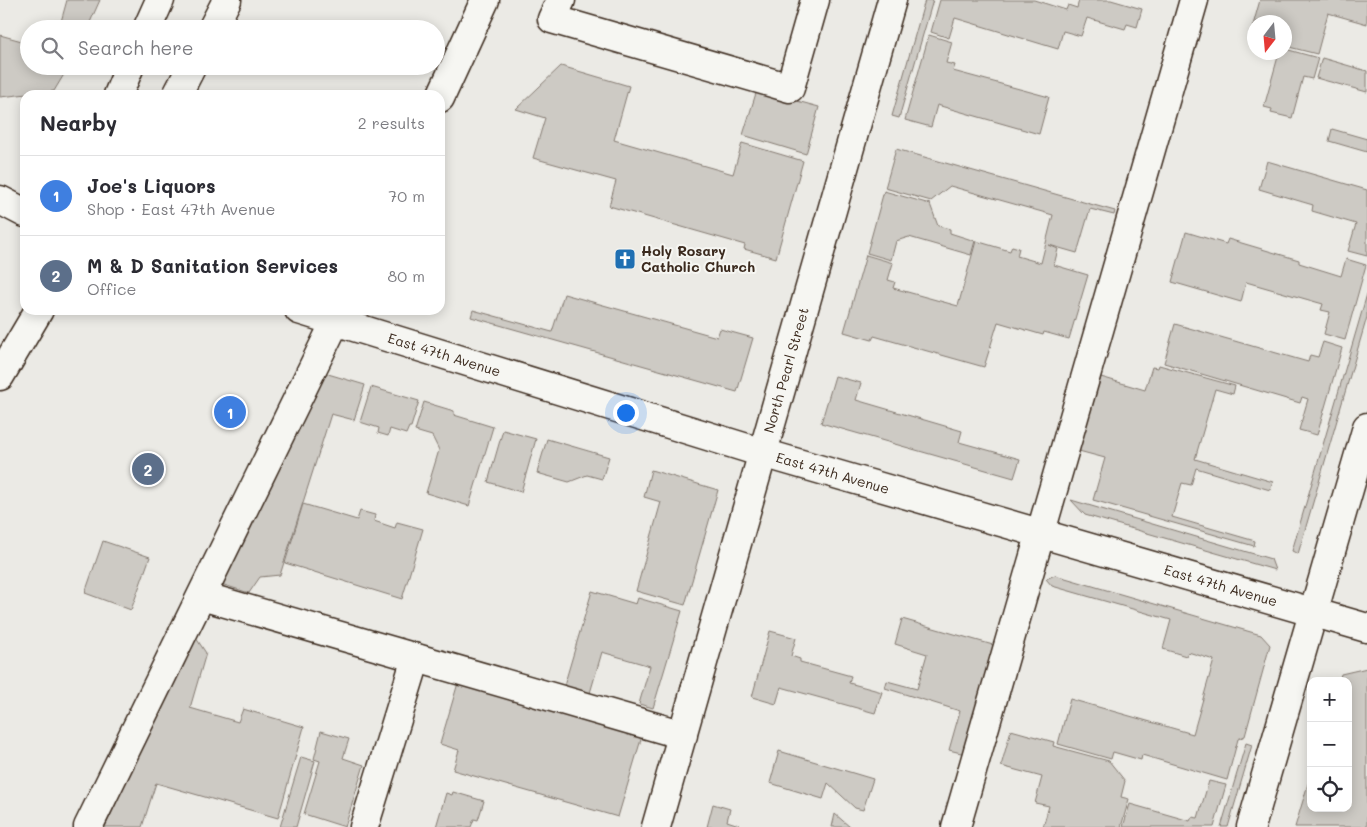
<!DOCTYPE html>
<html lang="en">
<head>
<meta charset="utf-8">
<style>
	:root { --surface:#fff; --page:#f2f2f3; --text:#2b2b33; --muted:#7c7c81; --line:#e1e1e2; --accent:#ea580c }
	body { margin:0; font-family:Mali,sans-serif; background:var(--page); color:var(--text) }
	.controls { position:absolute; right:15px; bottom:15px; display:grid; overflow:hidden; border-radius:10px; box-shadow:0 2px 12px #0003 }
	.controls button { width:45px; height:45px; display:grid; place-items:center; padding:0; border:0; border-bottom:1px solid var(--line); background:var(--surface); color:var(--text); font:25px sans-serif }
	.compass { position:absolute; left:1247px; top:15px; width:45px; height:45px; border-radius:50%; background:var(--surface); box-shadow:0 2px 12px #0003; rotate:196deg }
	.you { position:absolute; left:625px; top:412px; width:18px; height:18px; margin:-12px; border:4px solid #fff; border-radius:50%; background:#1a73e8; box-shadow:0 0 0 8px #1a73e833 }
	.badge { display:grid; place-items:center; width:32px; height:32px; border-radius:50%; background:var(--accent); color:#fff; font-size:16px; font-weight:700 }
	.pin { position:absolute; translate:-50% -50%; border:2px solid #fff; box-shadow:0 1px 5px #0006 }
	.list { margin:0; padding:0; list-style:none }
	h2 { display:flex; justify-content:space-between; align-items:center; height:65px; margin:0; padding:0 20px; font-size:21px }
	h2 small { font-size:16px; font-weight:400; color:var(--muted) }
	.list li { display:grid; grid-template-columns:32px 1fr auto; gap:15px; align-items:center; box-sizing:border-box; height:80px; padding:0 20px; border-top:1px solid var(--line) }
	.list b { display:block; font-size:19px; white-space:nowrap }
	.list p { margin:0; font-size:16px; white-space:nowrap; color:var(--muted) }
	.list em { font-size:16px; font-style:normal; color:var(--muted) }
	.icon { flex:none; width:28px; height:28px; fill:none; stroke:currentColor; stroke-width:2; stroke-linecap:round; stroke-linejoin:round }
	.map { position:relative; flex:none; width:1367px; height:827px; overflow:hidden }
	.search { position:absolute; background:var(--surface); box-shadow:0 2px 12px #0003; left:20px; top:20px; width:425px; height:55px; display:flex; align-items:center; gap:12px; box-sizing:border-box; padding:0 18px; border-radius:28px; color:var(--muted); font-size:19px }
	.panel { position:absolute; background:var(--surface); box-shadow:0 2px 12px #0003; left:20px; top:90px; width:425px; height:225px; border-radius:15px }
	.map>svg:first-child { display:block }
	.green { fill:#cdcac4; stroke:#847a71 }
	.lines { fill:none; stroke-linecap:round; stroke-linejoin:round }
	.minor-casing { stroke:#3b2a1e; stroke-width:31 }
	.major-casing { stroke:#3b2a1e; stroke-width:31 }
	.minor { stroke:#f6f6f2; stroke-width:28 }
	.major { stroke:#f6f6f2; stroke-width:28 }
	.labels { text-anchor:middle; stroke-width:4; stroke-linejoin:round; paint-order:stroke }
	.poi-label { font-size:14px; font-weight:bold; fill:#3b2a1e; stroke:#f6f6f2; text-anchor:start }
	.street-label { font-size:14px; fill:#3b2a1e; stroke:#f6f6f2 }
</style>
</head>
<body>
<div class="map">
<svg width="1367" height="827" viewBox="0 0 1367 827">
	<rect width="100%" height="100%" fill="#ebeae5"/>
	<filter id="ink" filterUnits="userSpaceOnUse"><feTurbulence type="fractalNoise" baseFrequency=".02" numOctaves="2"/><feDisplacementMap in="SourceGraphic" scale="10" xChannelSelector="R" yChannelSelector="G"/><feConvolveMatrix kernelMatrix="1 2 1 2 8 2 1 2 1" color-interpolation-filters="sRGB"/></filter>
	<g filter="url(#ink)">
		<g class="green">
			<polygon points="67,0 100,0 87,29 59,29"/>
			<polygon points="925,0 933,0 899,118 892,116"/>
			<polygon points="940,0 1034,0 1066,10 1068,5 1077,8 1079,0 1111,0 1142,9 1137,27 1127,24 1125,29 1087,18 1081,36 1063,31 1058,49 955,18 949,38 931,32"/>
			<polygon points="1260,0 1367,0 1367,24 1328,13 1317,54 1285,46 1284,22 1254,22 1254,37 1250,36"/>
			<polygon points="0,35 29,43 29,66 69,66 54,91 0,97"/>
			<polygon points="929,35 952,42 946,63 955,65 953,71 1049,97 1039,134 937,105 931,127 905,120"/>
			<polygon points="1285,49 1318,58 1312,79 1303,77 1292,118 1271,113 1272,109 1264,107 1279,53 1284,52"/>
			<polygon points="1322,58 1367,71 1367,92 1316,78"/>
			<polygon points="561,66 629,86 614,140 733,174 742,143 803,161 776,258 744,249 745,245 609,206 616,181 533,158 545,118 516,109"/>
			<polygon points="757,90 819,107 806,154 743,135"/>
			<polygon points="1332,129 1367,139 1367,152 1329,141"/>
			<polygon points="896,149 1115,211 1114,215 1090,209 1077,253 1049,245 1058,249 1054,265 1088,275 1069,339 1044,332 1043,335 998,322 984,367 874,336 872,340 844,332 866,255 893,263 888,280 895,282 893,288 958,306 976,241 1010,251 1012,246 1019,248 1017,256 1041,263 1053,215 950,186 931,201 885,188"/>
			<polygon points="1267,161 1367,190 1367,256 1348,251 1356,224 1312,211 1313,205 1259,189"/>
			<polygon points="884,191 930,204 938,226 950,229 950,233 975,241 971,255 909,237 896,241 891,260 867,253"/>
			<polygon points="1186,232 1226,244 1228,239 1299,260 1299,263 1341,276 1346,259 1366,265 1345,340 1324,334 1330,312 1321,310 1323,304 1246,282 1241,302 1172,282"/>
			<polygon points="564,294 717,337 720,329 753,338 737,392 471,317 473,310 552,332"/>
			<polygon points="1367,294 1367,317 1298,554 1292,551"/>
			<polygon points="1175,324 1308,362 1310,355 1318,357 1323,342 1342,348 1317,435 1299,430 1308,399 1302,397 1300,403 1164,363"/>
			<polygon points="1159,365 1235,386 1233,394 1215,389 1195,459 1273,482 1270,490 1196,468 1191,485 1182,483 1172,517 1255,541 1254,546 1093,500 1105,458 1075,450 1091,394 1095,395 1101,377 1145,390 1152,367 1158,368"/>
			<polygon points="318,371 365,385 354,420 331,414 280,575 260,577 249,593 218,583"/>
			<polygon points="835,376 861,383 856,400 962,431 959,442 1020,459 1014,478 821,423"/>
			<polygon points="371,387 419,401 411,427 409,427 406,434 390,429 388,436 378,433 379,428 360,422"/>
			<polygon points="424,402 454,411 454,415 493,427 469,506 426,493 439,450 432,436 415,431"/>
			<polygon points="503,430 536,439 521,492 488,482"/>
			<polygon points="547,439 609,457 602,479 587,475 569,482 537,473"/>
			<polygon points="651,470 718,490 685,605 636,591 661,502 644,497"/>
			<polygon points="1071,500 1271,559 1275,570 1085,515"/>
			<polygon points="303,504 357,520 360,511 375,515 374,521 395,528 397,522 423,529 402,599 285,563"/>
			<polygon points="103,541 150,557 131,610 85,593"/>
			<polygon points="1055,575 1261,635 1270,645 1245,736 1238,739 1227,780 1142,755 1141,760 1113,752 1111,759 1058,744 1070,699 1193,734 1214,660 1188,652 1186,656 1163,649 1171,620 1052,586 1046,579"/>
			<polygon points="592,591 636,604 638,598 682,611 653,708 639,704 650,666 602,652 590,693 564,686"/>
			<polygon points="902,619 1000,647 969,755 949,750 960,711 885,688 887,681 917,689 927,654 895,644"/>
			<polygon points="770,631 796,638 791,656 800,659 800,662 851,676 849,683 882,692 875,713 781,687 776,704 752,697"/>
			<polygon points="194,635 206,653 190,708 238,722 243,709 304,727 278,818 156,783 142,827 105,827"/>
			<polygon points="1367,668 1367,827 1295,827 1311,774 1311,808 1348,808 1348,681 1339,681 1341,674"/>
			<polygon points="458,683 642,736 618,817 453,770 459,750 440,744"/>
			<polygon points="1011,730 1054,742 1053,746 1109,761 1125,781 1121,797 1129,799 1121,827 1043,827 1049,806 1035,803 1042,777 1001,766"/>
			<polygon points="321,731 349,739 343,758 364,765 345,827 304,814 320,761 314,759"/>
			<polygon points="1246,743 1252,745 1228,827 1221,827"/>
			<polygon points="779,751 873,779 863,810 855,808 828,783 823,799 770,783"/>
			<polygon points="301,757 315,761 296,827 280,827"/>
			<polygon points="1209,781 1226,785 1214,827 1123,827 1130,804 1190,821 1192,817 1198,818"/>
			<polygon points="453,792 484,801 478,820 474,819 471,827 436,827 446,793 452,795"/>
			<polygon points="713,804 730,809 727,821 739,825 738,827 707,827"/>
			<polygon points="835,814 850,827 832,827"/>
		</g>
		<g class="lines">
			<g class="minor-casing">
				<g id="minor">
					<polyline points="561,0 552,19 790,88 815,0"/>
					<polyline points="440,98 485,0"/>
					<polyline points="0,200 25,213"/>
					<path id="s1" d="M299,310L763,453L1367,628"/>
					<polyline points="202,596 683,735"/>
					<polyline points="88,827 341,310"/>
					<polyline points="364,827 416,658"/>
					<path id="s2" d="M656,827L892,0"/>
					<polyline points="956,827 1194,0"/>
					<polyline points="1251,827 1367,427"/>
				</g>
			</g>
			<g class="major-casing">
				<g id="major">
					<polyline points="147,29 160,0"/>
					<polyline points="212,29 227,0"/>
					<polyline points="118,95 130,66"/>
					<polyline points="177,95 192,66"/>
					<polyline points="0,376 39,310"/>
				</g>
			</g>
			<use href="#minor" class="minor"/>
			<use href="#major" class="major"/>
		</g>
	</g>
	<defs>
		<g id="church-square" transform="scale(1.125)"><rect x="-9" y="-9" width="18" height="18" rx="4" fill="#1f6fb2" stroke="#f6f6f2"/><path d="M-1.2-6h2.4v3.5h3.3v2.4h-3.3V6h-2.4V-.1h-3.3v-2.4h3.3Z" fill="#fff"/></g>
	</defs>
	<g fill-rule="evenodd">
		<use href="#church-square" x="625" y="259"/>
	</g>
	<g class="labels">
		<g class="poi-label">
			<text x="641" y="256">Holy Rosary<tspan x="641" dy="16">Catholic Church</tspan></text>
		</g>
		<g class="street-label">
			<text dy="5" stroke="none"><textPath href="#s1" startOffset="152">East 47th Avenue</textPath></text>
			<text dy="5" stroke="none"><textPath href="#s2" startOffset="475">North Pearl Street</textPath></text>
			<text dy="5" stroke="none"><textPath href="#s1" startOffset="558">East 47th Avenue</textPath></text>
			<text dy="5" stroke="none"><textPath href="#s1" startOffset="962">East 47th Avenue</textPath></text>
		</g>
	</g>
</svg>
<div class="controls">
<button>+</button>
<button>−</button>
<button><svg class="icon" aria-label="locate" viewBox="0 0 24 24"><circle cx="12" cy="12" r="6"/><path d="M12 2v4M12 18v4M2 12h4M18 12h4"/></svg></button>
</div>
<svg class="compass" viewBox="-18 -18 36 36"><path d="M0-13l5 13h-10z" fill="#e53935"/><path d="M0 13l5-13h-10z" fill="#7c7c81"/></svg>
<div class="you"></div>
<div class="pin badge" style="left:230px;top:412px;background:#3f7fe0">1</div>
<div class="pin badge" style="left:148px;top:469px;background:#5c6f8a">2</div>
<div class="search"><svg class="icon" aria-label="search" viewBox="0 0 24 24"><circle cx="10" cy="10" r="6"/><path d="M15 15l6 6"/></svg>Search here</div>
<section class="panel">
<h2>Nearby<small>2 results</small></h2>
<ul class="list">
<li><span class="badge" style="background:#3f7fe0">1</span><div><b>Joe's Liquors</b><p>Shop · East 47th Avenue</p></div><em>70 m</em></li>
<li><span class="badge" style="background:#5c6f8a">2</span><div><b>M &amp; D Sanitation Services</b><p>Office</p></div><em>80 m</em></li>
</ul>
</section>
</div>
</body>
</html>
